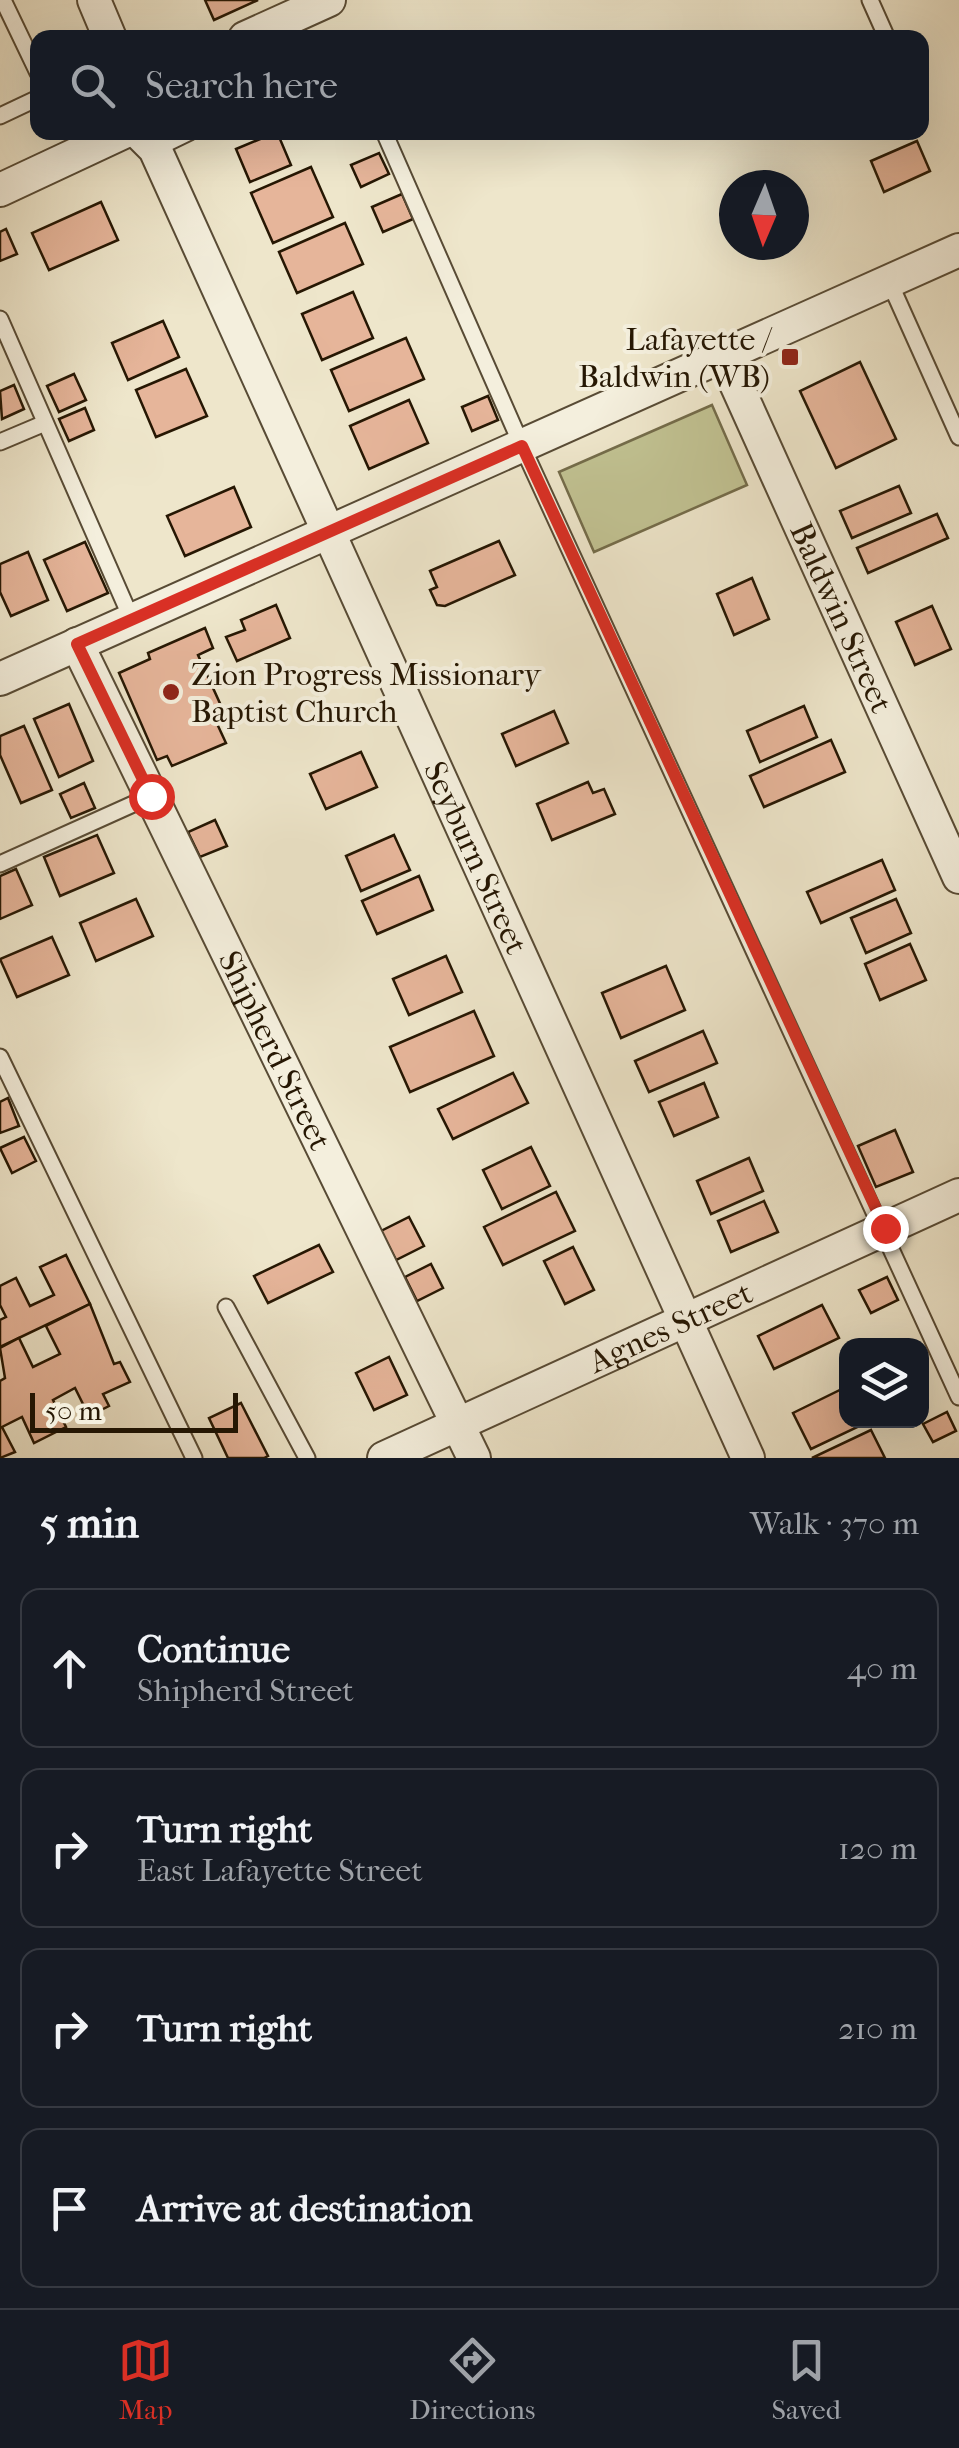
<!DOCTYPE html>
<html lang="en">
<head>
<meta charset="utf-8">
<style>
	:root { --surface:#171b24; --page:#20242c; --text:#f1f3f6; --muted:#9ea1a6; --line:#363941; --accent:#d93025 }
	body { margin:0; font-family:"IM FELL French Canon",serif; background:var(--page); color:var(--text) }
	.controls { position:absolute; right:30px; bottom:30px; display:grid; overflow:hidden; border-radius:20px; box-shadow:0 10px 40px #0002 }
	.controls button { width:90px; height:90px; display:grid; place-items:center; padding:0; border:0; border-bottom:2px solid var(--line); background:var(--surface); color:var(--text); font:50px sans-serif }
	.compass { position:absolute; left:719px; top:170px; width:90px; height:90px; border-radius:50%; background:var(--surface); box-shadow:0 10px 40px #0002; rotate:182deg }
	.scale { position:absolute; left:30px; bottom:25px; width:208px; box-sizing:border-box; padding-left:10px; border:5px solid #261703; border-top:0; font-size:28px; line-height:35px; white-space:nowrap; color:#261703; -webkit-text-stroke:8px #f4efdd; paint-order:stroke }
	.stop { position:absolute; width:30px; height:30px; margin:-22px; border:8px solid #d93025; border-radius:50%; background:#fff }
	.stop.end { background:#d93025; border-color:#fff; box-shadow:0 2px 10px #0008 }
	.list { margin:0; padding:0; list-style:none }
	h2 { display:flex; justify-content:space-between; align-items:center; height:130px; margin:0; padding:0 40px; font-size:42px }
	h2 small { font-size:32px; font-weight:400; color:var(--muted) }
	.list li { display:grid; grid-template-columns:65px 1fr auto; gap:30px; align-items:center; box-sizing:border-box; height:160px; margin:0 20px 20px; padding:0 20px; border:2px solid var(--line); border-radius:20px }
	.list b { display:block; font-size:38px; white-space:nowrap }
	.list p { margin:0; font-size:32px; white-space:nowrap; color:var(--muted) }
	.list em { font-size:32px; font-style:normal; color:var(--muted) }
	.icon { flex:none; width:55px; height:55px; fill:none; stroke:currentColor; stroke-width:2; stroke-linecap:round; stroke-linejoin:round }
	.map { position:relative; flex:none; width:959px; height:1458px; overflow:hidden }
	.search { position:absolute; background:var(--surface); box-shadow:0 10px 40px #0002; left:30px; right:30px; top:30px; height:110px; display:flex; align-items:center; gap:25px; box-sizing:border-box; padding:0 35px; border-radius:20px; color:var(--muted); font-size:38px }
	.sheet { height:850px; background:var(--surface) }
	nav { display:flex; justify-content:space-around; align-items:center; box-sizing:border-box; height:140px; border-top:2px solid var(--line); background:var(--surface); font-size:28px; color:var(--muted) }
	nav a { display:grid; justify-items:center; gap:5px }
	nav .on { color:var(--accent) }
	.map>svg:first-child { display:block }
	.grass { fill:#c1c292; stroke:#746c4a; stroke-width:2.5 }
	.building { fill:#e6b59a; stroke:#261703; stroke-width:2.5 }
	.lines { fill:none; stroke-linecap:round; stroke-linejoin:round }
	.service-casing { stroke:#584b35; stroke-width:19 }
	.minor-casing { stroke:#584b35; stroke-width:36 }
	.service { stroke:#f4efdd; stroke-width:15 }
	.minor { stroke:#f4efdd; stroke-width:32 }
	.route { stroke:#d93025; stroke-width:12 }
	.poi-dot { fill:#8f2418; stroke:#f4efdd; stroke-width:4 }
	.labels { text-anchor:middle; stroke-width:8; stroke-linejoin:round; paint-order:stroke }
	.poi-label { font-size:32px; fill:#261703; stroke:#f4efdd; text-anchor:end }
	.street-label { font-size:32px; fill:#261703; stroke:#f4efdd }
</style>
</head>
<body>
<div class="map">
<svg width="959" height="1458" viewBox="0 0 959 1458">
	<rect width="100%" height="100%" fill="#eee6cb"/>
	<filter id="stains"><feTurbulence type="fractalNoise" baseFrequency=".002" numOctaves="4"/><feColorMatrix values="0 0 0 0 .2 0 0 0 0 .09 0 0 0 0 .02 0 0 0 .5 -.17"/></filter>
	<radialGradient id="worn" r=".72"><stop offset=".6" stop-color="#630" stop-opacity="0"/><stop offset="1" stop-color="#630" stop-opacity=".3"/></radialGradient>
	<polygon class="grass" points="712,405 747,485 594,552 559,472"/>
	<g class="building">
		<polygon points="205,0 258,0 214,20"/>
		<polygon points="277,132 291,165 250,182 236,149"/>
		<polygon points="917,141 930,171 884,192 871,161"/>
		<polygon points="379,153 389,174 361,187 351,165"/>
		<polygon points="311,167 333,217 273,243 251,193"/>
		<polygon points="402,194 413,219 383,232 372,207"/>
		<polygon points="101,202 118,240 49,270 32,233"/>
		<polygon points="345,223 363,264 297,293 279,252"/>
		<polygon points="6,229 17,254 0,261 0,232"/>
		<polygon points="353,292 373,338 322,360 302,314"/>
		<polygon points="163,321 179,357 128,380 112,343"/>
		<polygon points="406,338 424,379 349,411 331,370"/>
		<polygon points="860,362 896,439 836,468 800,391"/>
		<polygon points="186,369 207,416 156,437 136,390"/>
		<polygon points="74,374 86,400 59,412 47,386"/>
		<polygon points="14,385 24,409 2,419 0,391"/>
		<polygon points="488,396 498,420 472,431 462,407"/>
		<polygon points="409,400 428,443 369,469 350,426"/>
		<polygon points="85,408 94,430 69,441 59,419"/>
		<polygon points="899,486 911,513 852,538 840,511"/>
		<polygon points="234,487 251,527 185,556 167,516"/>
		<polygon points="937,514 948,538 868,573 857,548"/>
		<polygon points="499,541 515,575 445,606 437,605 430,590 437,587 430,571"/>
		<polygon points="85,542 108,593 67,611 44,560"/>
		<polygon points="28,552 48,600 11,616 0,592 0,564"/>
		<polygon points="752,578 769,619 734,635 717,594"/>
		<polygon points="276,605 290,638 237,661 226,637 245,630 241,620"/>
		<polygon points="932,606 951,649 915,665 896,622"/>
		<polygon points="205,628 213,648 198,655 223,710 213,715 226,743 172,766 167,756 157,760 119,673 150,659 148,653"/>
		<polygon points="69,704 93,761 59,777 34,719"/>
		<polygon points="804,706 817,737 760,762 747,731"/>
		<polygon points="554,711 568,743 516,766 502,734"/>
		<polygon points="24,726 52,790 21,803 0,755 0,736"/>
		<polygon points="831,740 845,772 764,807 750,776"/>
		<polygon points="361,752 377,787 326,809 310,774"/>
		<polygon points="588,782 593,793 604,789 615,814 552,840 537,804"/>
		<polygon points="84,783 95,808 71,818 60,794"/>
		<polygon points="215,820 227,846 200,857 188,832"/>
		<polygon points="97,835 114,873 60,896 44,857"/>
		<polygon points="394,835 410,870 361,891 346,856"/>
		<polygon points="882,860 895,890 821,923 807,892"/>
		<polygon points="16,869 32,905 0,919 0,876"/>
		<polygon points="419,876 433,910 377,934 362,901"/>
		<polygon points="136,899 153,936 96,961 80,923"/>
		<polygon points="896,899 911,933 866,953 851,918"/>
		<polygon points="52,937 69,975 17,997 0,959"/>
		<polygon points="910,944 926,980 880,1000 865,964"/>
		<polygon points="446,956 462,992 409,1015 393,979"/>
		<polygon points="666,966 685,1010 621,1038 602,993"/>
		<polygon points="474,1011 494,1056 410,1092 390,1047"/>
		<polygon points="703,1031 717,1063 649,1092 635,1061"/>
		<polygon points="513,1073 528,1103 453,1139 438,1109"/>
		<polygon points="704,1083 718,1117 674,1136 659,1102"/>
		<polygon points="8,1098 19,1126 0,1133 0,1102"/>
		<polygon points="895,1130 913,1172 876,1187 858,1146"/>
		<polygon points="24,1137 36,1161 12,1173 0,1148"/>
		<polygon points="531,1147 550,1186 502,1209 483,1170"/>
		<polygon points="749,1158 763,1191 711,1214 697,1181"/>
		<polygon points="556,1192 575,1231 503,1265 484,1227"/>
		<polygon points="764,1201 778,1232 731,1252 718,1221"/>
		<polygon points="409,1217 424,1246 396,1260 381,1231"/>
		<polygon points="319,1245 333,1272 268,1303 254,1276"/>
		<polygon points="573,1247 594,1290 565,1304 544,1261"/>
		<polygon points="66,1255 90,1304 0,1347 0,1320 6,1317 0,1305 0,1286 16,1278 30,1306 54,1295 40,1267"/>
		<polygon points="431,1264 443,1288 417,1301 405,1277"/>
		<polygon points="887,1277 898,1300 871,1313 859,1290"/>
		<polygon points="90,1304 114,1364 120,1362 130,1382 103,1394 109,1406 89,1416 75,1388 53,1400 66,1427 34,1443 22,1417 2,1427 15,1452 0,1458 0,1381 5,1378 0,1348 19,1338 33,1367 60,1354 46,1326"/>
		<polygon points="822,1305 839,1338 774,1369 758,1336"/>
		<polygon points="389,1357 407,1395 374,1410 356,1373"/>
		<polygon points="846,1387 846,1420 866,1423 811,1449 793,1413"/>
		<polygon points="241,1403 268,1456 264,1458 228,1458 209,1418"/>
		<polygon points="947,1412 956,1431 933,1442 923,1424"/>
		<polygon points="871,1430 885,1458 812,1458"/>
	</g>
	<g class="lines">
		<g class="service-casing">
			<g id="service">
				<polyline points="3,0 38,73"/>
				<polyline points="870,0 887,38"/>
				<polyline points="0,116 38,98"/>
				<polyline points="384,132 522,446 959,1397"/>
				<polyline points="155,149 190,132"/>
				<polyline points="889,281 959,437"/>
				<polyline points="0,319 132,620"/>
				<polyline points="0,442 45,423"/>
				<polyline points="0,864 151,796"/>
				<polyline points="0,1057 194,1458"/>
				<polyline points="226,1307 307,1458"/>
			</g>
		</g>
		<g class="minor-casing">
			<g id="minor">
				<polyline points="94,0 110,38"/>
				<polyline points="245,38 329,0"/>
				<path id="s1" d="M138,132L155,149L748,1458"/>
				<polyline points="0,190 124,132"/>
				<path id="s2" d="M723,355L959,877"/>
				<path id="s3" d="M77,644L474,1458"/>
				<polyline points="0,679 959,250"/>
				<path id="s4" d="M384,1458L959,1195"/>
			</g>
		</g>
		<use href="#service" class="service"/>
		<use href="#minor" class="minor"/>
	</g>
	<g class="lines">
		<polyline class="route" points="151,796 77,644 522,446 885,1228"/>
	</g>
	<g class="poi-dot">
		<rect x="780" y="347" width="20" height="20" rx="5"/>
		<circle cx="171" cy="692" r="10"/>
	</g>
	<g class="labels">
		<g class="poi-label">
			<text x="770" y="350">Lafayette /<tspan x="770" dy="37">Baldwin (WB)</tspan></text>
			<text x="191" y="685" text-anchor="start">Zion Progress Missionary<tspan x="191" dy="37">Baptist Church</tspan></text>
		</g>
		<g class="street-label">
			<text dy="11" stroke="none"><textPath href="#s2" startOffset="288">Baldwin Street</textPath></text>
			<text dy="11" stroke="none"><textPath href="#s1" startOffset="802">Seyburn Street</textPath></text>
			<text dy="11" stroke="none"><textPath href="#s3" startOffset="452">Shipherd Street</textPath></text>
			<text dy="11" stroke="none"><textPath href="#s4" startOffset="315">Agnes Street</textPath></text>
		</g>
	</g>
	<rect width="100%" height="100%" filter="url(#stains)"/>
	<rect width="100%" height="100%" fill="url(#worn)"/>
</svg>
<div class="controls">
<button><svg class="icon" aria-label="layers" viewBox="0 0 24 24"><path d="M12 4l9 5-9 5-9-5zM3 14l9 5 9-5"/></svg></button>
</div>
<svg class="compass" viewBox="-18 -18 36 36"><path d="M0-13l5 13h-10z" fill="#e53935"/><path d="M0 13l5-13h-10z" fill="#9ea1a6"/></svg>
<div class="scale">50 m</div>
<div class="stop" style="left:151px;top:796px"></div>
<div class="stop end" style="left:885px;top:1228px"></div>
<div class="search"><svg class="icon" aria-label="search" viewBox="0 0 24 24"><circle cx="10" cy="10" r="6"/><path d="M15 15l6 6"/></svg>Search here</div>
</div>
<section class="sheet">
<h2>5 min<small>Walk · 370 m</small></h2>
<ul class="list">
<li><svg class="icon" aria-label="ahead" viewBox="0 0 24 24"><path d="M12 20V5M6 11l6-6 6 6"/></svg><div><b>Continue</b><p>Shipherd Street</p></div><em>40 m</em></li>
<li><svg class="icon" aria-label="right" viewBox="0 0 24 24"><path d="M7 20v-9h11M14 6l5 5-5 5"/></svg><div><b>Turn right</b><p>East Lafayette Street</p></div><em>120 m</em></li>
<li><svg class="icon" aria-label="right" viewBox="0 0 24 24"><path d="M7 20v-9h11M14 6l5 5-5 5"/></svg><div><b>Turn right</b></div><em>210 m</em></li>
<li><svg class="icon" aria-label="arrive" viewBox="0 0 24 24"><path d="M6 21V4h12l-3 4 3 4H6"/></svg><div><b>Arrive at destination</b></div></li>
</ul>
</section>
<nav>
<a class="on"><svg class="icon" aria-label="map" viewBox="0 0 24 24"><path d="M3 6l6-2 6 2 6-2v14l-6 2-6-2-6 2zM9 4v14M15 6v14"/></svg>Map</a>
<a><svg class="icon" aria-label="directions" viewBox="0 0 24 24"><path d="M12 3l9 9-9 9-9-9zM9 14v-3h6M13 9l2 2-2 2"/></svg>Directions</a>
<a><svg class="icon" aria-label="saved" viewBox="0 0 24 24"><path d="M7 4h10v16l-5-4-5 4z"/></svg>Saved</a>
</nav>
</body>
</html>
